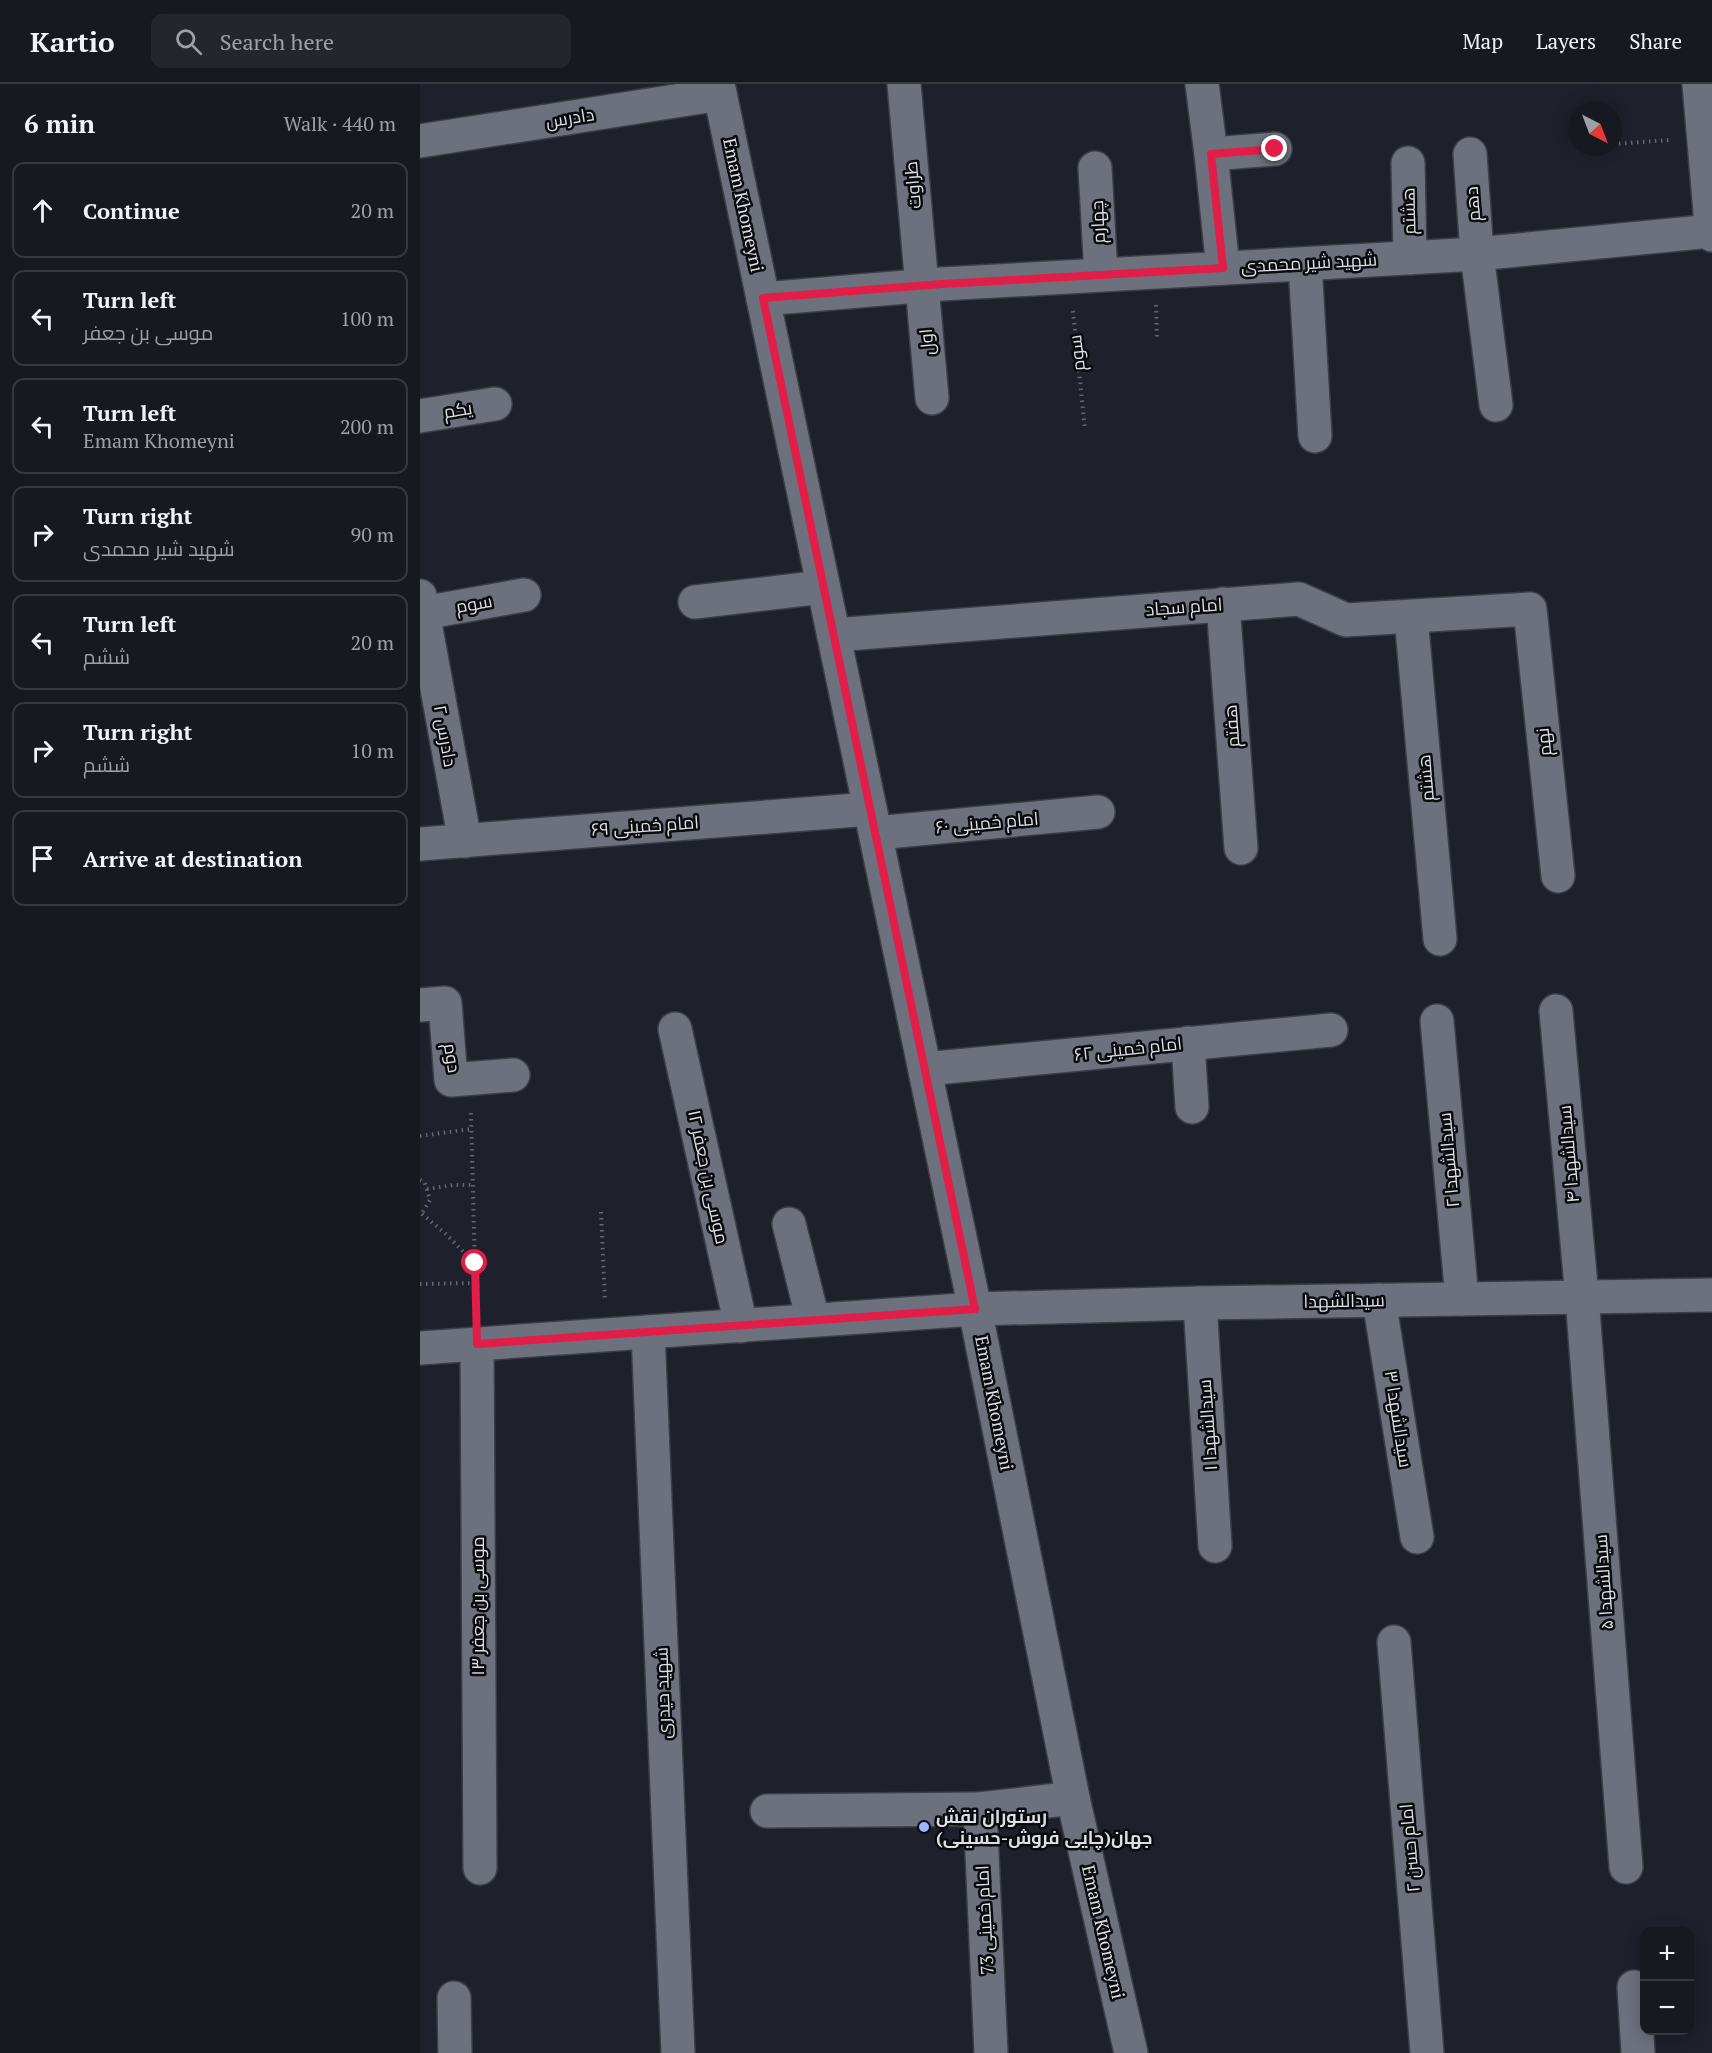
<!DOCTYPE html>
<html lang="en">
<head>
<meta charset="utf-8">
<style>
	:root { --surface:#161920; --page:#23262d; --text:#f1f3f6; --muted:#9ea0a5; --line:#35383e }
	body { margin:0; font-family:"PT Serif",Cairo,serif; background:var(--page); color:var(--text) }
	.controls { position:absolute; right:18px; bottom:18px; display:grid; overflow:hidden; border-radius:12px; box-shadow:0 3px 15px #0003 }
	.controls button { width:54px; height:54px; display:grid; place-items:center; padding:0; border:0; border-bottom:2px solid var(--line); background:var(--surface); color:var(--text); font:30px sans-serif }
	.compass { position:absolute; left:1148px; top:18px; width:54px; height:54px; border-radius:50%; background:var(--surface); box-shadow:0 3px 15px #0003; rotate:138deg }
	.stop { position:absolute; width:18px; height:18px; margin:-14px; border:4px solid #e11d48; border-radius:50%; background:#fff }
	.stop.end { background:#e11d48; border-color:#fff; box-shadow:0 2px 6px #0008 }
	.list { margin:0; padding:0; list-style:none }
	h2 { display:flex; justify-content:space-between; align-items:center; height:78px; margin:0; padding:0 24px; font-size:26px }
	h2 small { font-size:20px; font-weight:400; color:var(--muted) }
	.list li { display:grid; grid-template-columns:39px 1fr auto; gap:18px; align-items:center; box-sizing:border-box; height:96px; margin:0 12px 12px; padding:0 12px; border:2px solid var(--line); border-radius:12px }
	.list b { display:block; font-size:22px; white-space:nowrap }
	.list p { margin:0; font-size:20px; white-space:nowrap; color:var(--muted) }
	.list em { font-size:20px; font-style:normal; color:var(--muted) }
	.icon { flex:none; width:33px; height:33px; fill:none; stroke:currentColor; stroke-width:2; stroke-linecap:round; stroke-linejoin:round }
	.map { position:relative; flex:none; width:1292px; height:1969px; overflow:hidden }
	header { display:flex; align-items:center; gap:36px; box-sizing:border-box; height:84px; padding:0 30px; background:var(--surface); border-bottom:2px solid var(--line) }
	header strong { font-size:28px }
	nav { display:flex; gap:33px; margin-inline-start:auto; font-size:21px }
	.search { width:420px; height:54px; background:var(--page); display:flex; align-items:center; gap:15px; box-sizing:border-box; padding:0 21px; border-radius:12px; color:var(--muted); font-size:22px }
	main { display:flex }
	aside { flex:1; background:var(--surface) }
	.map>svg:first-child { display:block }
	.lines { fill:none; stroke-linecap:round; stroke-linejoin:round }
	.minor-casing { stroke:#3b3e45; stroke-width:36 }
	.tertiary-casing { stroke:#3b3e45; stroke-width:36 }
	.secondary-casing { stroke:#3b3e45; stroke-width:36 }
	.path { stroke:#656770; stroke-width:4; stroke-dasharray:1.5 4.5; stroke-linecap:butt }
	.minor { stroke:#6d717d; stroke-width:33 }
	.tertiary { stroke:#6d717d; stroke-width:33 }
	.secondary { stroke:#6d717d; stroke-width:33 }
	.route { stroke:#e11d48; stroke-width:8 }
	.poi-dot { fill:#9eb4fd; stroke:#0a0b0f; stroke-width:2 }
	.labels { text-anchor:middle; stroke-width:5; stroke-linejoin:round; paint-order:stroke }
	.street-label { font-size:18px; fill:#dddfe5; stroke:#0a0b0f }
	.poi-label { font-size:18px; font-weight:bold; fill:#dddfe5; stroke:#0a0b0f; text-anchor:start }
</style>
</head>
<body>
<header>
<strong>Kartio</strong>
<div class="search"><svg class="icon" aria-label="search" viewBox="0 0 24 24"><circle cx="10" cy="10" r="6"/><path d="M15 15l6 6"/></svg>Search here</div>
<nav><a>Map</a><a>Layers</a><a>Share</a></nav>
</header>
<main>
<aside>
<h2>6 min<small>Walk · 440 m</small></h2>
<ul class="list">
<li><svg class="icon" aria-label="ahead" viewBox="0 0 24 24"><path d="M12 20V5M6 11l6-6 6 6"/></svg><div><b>Continue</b></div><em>20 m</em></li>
<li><svg class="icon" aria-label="left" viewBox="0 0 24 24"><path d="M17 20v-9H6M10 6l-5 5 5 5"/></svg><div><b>Turn left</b><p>موسی بن جعفر</p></div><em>100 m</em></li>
<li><svg class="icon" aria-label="left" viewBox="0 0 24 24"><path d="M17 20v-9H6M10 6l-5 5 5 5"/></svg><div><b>Turn left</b><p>Emam Khomeyni</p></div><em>200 m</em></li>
<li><svg class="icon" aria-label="right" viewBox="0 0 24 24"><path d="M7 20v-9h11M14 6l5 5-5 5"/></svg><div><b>Turn right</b><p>شهید شیر محمدی</p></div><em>90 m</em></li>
<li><svg class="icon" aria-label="left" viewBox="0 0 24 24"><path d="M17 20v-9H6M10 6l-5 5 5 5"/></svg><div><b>Turn left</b><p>ششم</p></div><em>20 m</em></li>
<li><svg class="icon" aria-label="right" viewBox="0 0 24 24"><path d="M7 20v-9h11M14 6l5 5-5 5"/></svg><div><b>Turn right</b><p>ششم</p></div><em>10 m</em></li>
<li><svg class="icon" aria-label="arrive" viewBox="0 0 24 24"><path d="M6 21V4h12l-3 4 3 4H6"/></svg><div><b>Arrive at destination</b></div></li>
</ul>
</aside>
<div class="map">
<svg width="1292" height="1969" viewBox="0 0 1292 1969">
	<rect width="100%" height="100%" fill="#1e212b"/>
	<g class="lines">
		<g class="minor-casing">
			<g id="minor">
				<polyline points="484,0 512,314"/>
				<polyline points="782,0 791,70"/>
				<polyline points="1279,0 1292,151"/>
				<polyline points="0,57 300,10"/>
				<polyline points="1050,70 1057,170 1076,321"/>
				<polyline points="988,79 990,174"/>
				<polyline points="675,84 681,191"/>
				<polyline points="885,180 895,352"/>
				<polyline points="803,184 791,70 855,65"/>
				<polyline points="343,215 522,200 1057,170 1292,147"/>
				<polyline points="0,332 75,320"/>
				<polyline points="0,512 45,757"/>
				<polyline points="275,518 403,503"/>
				<polyline points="803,520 821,764"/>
				<polyline points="3,529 104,511"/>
				<polyline points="991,533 1020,855"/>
				<polyline points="414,551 879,515 926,536 1110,525 1138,792"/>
				<polyline points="456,749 678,728"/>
				<polyline points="0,760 450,725"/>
				<polyline points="0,921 25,919 31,996 93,991"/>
				<polyline points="1136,927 1162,1213 1206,1783"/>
				<polyline points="1017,937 1042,1215"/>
				<polyline points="255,945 321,1242"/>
				<polyline points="768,959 772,1023"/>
				<polyline points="505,985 911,946"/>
				<polyline points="369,1140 393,1236"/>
				<polyline points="959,1216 997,1453"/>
				<polyline points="780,1219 795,1462"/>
				<polyline points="228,1248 258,1969"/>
				<polyline points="57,1260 60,1784"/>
				<polyline points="974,1558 1007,1969"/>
				<polyline points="347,1727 560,1725"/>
				<polyline points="1214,1903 1218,1969"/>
				<polyline points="34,1914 35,1969"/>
				<polyline points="571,1969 560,1725 653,1714"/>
			</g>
		</g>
		<g class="tertiary-casing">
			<polyline id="tertiary" points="0,1264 555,1225 780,1219 1292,1211"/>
		</g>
		<g class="secondary-casing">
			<polyline id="secondary" points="298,0 555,1225 653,1714 711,1969"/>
		</g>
		<g class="path">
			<polyline points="1193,60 1250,56"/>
			<polyline points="736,221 737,255"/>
			<polyline points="653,227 665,346"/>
			<polyline points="51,1029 56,1225"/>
			<polyline points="0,1052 51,1045"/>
			<polyline points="0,1096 5,1099 10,1116 1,1131"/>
			<polyline points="7,1105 34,1101 53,1101"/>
			<polyline points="181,1128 185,1217"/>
			<polyline points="2,1130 27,1151 54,1179"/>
			<polyline points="0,1200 55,1199"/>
		</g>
		<use href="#minor" class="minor"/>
		<use href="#tertiary" class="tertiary"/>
		<use href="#secondary" class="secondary"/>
	</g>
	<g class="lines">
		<polyline class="route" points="55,1179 57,1260 555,1225 343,214 522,200 803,184 791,70 855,65"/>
	</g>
	<circle class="poi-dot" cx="504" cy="1743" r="6"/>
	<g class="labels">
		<g class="street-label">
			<text transform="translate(150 34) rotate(-9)" y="6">دادرس</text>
			<text transform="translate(493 101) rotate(-95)" y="6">طراوت</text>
			<text transform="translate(1053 120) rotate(-94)" y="6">دهم</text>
			<text transform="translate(323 121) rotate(78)" y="6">Emam Khomeyni</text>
			<text transform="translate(989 127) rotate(-91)" y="6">هشتم</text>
			<text transform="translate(678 138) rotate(-93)" y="6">چهارم</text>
			<text transform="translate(889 179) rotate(-3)" y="6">شهید شیر محمدی</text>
			<text transform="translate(507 258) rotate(-95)" y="6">اول</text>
			<text transform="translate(657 269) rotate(-96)" y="6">سوم</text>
			<text transform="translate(38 326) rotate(-9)" y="6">یکم</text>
			<text transform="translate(54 520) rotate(-10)" y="6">سوم</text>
			<text transform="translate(764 523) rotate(-4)" y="6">امام سجاد</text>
			<text transform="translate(812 642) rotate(-94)" y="6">هفتم</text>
			<text transform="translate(25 652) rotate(80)" y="6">دادرس ۲</text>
			<text transform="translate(1124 658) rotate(-96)" y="6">نهم</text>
			<text transform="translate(1006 694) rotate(-95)" y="6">هشتم</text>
			<text transform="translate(567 739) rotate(-5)" y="6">امام خمینی ۶۰</text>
			<text transform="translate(225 742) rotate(-4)" y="6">امام خمینی ۶۹</text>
			<text transform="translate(708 965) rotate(-6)" y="6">امام خمینی ۶۲</text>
			<text transform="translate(32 974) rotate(81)" y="6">دوم</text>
			<text transform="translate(1149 1070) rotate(-95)" y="6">سیدالشهدا ۴</text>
			<text transform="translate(1029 1076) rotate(-95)" y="6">سیدالشهدا ۲</text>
			<text transform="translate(288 1093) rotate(78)" y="6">موسی بن جعفر ۱۲</text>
			<text transform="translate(924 1217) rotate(-1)" y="6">سیدالشهدا</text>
			<text transform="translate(574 1319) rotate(79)" y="6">Emam Khomeyni</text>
			<text transform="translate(978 1335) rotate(81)" y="6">سیدالشهدا ۳</text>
			<text transform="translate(788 1341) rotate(-94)" y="6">سیدالشهدا ۱</text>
			<text transform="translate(1184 1498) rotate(-94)" y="6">سیدالشهدا ۵</text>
			<text transform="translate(58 1522) rotate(-90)" y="6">موسی بن جعفر ۱۳</text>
			<text transform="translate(243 1609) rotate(-92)" y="6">شهید حیدری</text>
			<text transform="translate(990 1764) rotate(-95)" y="6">امام حسن ۲</text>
			<text transform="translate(565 1836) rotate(-93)" y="6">امام خمینی 73</text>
			<text transform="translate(683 1848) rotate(77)" y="6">Emam Khomeyni</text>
		</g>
		<g class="poi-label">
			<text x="516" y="1739">رستوران نقش<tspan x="516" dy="21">جهان(چایی فروش-حسینی)</tspan></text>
		</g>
	</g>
</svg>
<div class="controls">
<button>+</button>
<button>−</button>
</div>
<svg class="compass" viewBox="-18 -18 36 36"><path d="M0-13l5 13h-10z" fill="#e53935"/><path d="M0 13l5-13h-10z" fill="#9ea0a5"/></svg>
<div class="stop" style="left:55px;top:1179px"></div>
<div class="stop end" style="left:855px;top:65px"></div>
</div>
</main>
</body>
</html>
